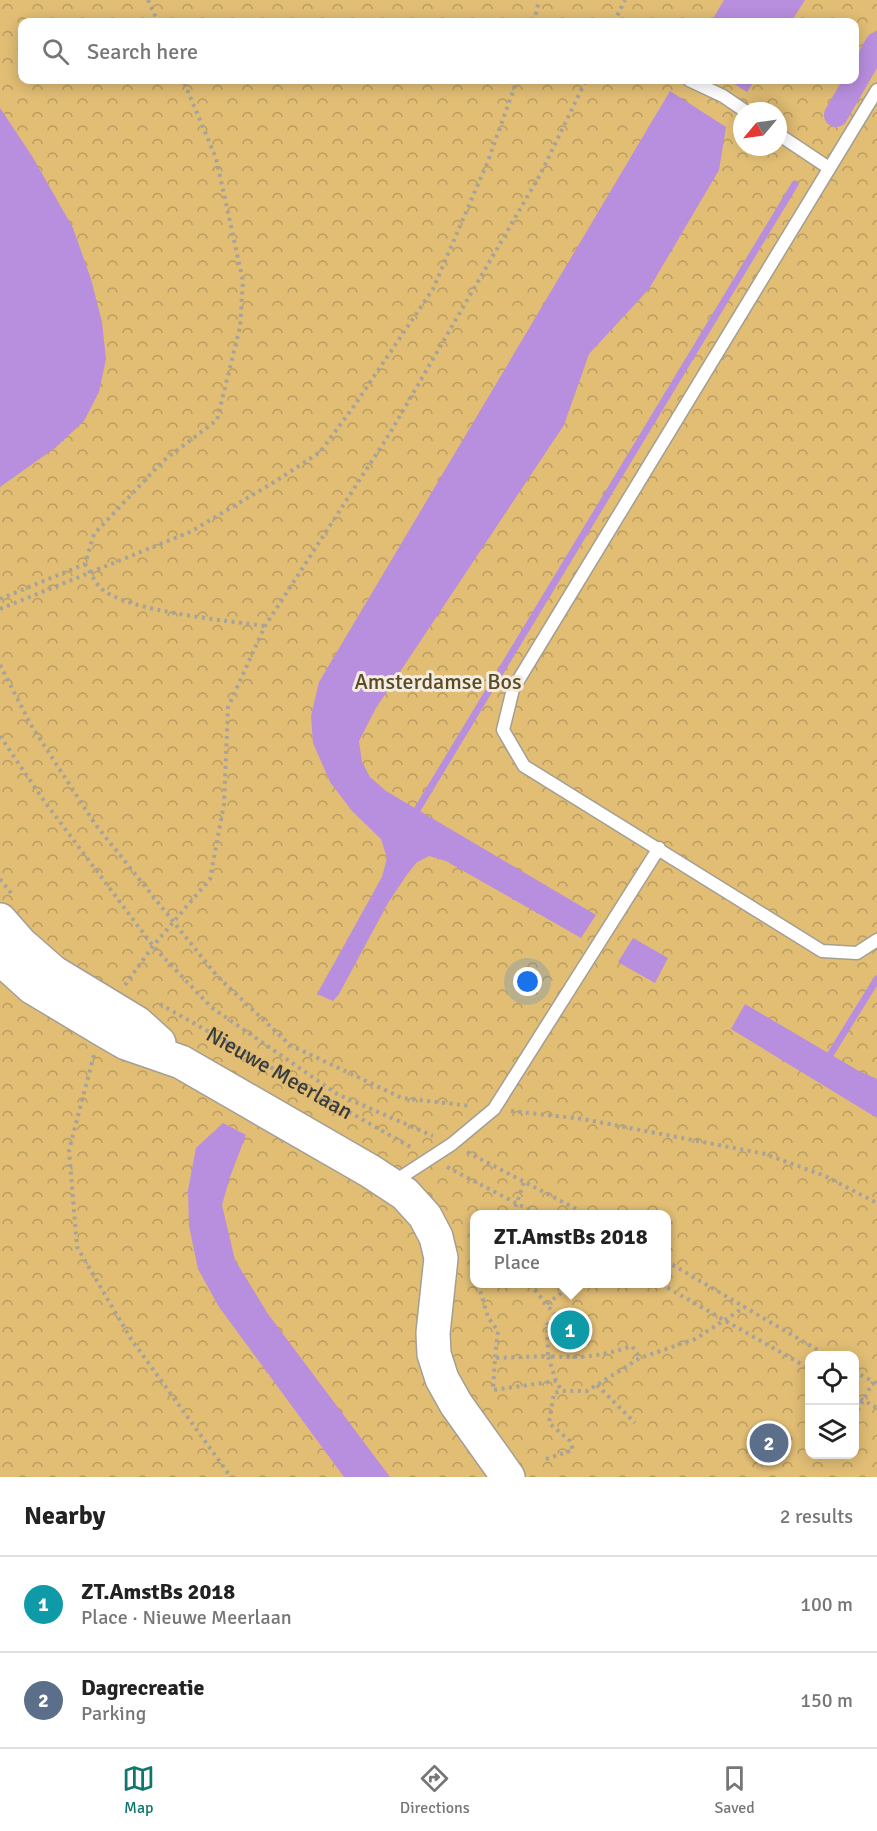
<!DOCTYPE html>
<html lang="en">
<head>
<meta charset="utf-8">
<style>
	:root { --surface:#fff; --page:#f6f6f6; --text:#222; --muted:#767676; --line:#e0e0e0; --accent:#0f766e }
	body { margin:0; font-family:Signika,sans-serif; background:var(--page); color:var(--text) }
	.controls { position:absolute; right:18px; bottom:18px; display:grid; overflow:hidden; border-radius:12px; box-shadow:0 3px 15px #0003 }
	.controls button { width:54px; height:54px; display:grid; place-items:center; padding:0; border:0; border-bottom:2px solid var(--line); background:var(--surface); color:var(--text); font:30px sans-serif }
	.compass { position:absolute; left:733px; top:102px; width:54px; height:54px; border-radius:50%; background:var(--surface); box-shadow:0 3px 15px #0003; rotate:241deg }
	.you { position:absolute; left:528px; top:982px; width:21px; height:21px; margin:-15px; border:4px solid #fff; border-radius:50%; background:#1a73e8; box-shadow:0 0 0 9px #1a73e833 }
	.badge { display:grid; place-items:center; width:39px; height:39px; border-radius:50%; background:var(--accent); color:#fff; font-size:20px; font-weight:700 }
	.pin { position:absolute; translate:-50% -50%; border:3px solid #fff; box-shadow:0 2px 6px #0006 }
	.popup { position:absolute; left:470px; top:1210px; width:201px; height:78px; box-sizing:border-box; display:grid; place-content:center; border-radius:12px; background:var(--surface); filter:drop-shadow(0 2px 4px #0005); font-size:20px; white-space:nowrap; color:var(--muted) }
	.popup b { font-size:22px; color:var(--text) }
	.popup::after { content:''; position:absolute; left:50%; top:100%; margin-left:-12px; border:12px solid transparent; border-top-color:var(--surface) }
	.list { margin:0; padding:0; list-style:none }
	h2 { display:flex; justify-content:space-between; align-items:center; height:78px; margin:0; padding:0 24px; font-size:26px }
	h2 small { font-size:20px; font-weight:400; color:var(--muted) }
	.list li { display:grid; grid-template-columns:39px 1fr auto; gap:18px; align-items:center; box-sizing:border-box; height:96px; padding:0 24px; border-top:2px solid var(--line) }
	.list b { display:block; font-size:22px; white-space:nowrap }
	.list p { margin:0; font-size:20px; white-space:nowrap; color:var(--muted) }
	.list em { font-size:20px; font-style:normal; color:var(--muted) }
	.icon { flex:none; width:33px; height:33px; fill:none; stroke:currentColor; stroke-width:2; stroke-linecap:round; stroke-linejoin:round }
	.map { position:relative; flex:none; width:877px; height:1477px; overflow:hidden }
	.search { position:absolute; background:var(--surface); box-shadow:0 3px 15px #0003; left:18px; right:18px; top:18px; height:66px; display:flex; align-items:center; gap:15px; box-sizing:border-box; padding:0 21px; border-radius:12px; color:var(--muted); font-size:22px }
	.sheet { height:270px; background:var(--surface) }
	nav { display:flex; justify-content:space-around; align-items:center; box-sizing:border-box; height:84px; border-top:2px solid var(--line); background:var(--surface); font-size:16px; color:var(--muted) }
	nav a { display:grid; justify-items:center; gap:3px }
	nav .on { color:var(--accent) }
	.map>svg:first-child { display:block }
	.park { fill:url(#park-crowns); fill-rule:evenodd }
	.water { fill:#b88ede }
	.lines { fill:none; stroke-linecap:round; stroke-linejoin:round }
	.stream { stroke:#b88ede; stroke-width:7 }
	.canal { stroke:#b88ede; stroke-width:24 }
	.lane-casing { stroke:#a49e93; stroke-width:15 }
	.secondary-casing { stroke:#a49e93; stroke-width:36 }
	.path { stroke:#a7a39a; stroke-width:4; stroke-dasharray:3 4.5; stroke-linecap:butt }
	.lane { stroke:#fff; stroke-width:12 }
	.secondary { stroke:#fff; stroke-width:33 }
	.labels { text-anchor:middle; stroke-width:6; stroke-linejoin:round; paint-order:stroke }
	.park-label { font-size:22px; fill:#5d4a24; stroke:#f2ece1 }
	.street-label { font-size:22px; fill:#3d3b36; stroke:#f2ece1 }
</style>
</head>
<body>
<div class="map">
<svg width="877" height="1477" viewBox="0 0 877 1477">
	<defs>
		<pattern id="park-crowns" width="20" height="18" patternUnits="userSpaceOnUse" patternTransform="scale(1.5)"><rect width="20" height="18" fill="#e2be75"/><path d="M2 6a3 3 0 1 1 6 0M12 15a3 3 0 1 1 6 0" fill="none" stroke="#b89c61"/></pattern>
	</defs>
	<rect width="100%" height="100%" fill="#e5dfd4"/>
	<path class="park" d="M0,0H877V1477H0ZM22,22H854V80H22ZM742,111H778V147H742ZM474,1214H666V1284H474ZM810,1356H854V1454H810Z"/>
	<g class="water">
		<polygon points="724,0 805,0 791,22 711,22"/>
		<polygon points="728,80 755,80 747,92"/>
		<polygon points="670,91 726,127 719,170 649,289 589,354 564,425 376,708 359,741 362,762 370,777 386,791 596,915 581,938 446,861 429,856 416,863 406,876 388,903 339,994 333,1001 317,994 382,877 387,858 381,839 352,811 330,782 313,743 311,716 319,682"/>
		<polygon points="0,108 32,156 73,228 91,279 102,322 106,359 99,392 84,421 55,448 0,487"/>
		<polygon points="633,938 668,958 655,983 618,962"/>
		<polygon points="745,1004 857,1070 877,1079 877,1118 731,1029"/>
		<polygon points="223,1123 246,1135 230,1177 222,1205 235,1260 268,1314 390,1477 344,1477 219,1307 198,1269 189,1226 188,1190 196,1148"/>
	</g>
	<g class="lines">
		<g class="stream">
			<polyline points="417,810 795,184"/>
			<polyline points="830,1055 877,979"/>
		</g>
		<polyline class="canal" points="836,115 877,44"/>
		<g class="lane-casing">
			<g id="lane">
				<polyline points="689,80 723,96 745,111"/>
				<polyline points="877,90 513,689 503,730 524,766 822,951 857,953 877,940"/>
				<polyline points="778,134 829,168"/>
				<polyline points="392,1183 452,1144 494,1109 659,848"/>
			</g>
		</g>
		<g class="secondary-casing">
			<g id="secondary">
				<polyline points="0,920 21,944 53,972 137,1023 159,1043"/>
				<polyline points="0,958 32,987 102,1029 126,1043 181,1062 370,1171 405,1194 425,1216 436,1237 441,1258 433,1333 434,1354 442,1379 456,1404 508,1477"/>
			</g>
		</g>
		<g class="path">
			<polyline points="148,0 158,22"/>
			<polyline points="534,22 539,0"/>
			<polyline points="614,22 625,0"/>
			<path d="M85,564C90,571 94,581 100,587C121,611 231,621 265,626"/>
			<polyline points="0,599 85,564 94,534 163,461 217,420 240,327 243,281 216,158 183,80"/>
			<polyline points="0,609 190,532 276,481 320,452 354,406 433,289 488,161 517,80"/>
			<polyline points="0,665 31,725 95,824 217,976 290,1045 402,1098 471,1106"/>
			<polyline points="0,736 42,798 153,946 211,1007 337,1094 433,1136"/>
			<polyline points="0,879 11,893"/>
			<polyline points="125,985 153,946 210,879 224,804 228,707 265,626 390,433 541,173 586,80"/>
			<path id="s1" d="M160,1004L414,1149"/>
			<polyline points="94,1055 69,1150 77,1247 131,1339 231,1477"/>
			<polyline points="511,1111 583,1119 765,1154 825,1176 877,1203"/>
			<polyline points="467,1152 586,1214"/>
			<polyline points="447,1167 537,1214"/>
			<polyline points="513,1214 524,1182"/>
			<polyline points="666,1261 828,1356"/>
			<polyline points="478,1284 488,1317 498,1331 495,1358"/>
			<path d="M530,1284L557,1317L547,1325L548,1356C579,1359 603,1356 632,1346L640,1358"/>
			<polyline points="661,1284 810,1369"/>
			<polyline points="547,1304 573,1284"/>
			<polyline points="854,1371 877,1384"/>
			<polyline points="556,1381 548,1356 495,1358 493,1390 556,1381 562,1391 587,1391 640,1358 695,1339 745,1307"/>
			<polyline points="597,1385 635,1423"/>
			<polyline points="854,1395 877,1408"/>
			<polyline points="854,1417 873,1382"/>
			<polyline points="546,1459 573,1450 570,1441 549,1423 554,1393 562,1391"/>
		</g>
		<use href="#lane" class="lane"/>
		<use href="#secondary" class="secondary"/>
	</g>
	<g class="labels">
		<g class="park-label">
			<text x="438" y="689">Amsterdamse Bos</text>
		</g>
		<g class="street-label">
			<text dy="8" stroke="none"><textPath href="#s1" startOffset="138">Nieuwe Meerlaan</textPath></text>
		</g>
	</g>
</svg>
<div class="controls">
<button><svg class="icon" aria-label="locate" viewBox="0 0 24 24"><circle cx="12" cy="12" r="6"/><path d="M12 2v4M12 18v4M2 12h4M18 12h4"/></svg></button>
<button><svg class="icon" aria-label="layers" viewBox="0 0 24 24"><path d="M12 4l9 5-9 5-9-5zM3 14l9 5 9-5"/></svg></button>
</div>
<svg class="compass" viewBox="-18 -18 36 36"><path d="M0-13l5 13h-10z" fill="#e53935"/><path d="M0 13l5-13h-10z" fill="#767676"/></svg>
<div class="you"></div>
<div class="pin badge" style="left:570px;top:1330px;background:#0f9aa8">1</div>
<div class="popup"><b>ZT.AmstBs 2018</b>Place</div>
<div class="pin badge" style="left:769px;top:1443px;background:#5c6f8a">2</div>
<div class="search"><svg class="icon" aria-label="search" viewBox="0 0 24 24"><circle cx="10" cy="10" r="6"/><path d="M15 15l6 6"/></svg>Search here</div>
</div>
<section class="sheet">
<h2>Nearby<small>2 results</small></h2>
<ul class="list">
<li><span class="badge" style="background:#0f9aa8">1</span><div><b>ZT.AmstBs 2018</b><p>Place · Nieuwe Meerlaan</p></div><em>100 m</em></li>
<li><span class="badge" style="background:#5c6f8a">2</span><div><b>Dagrecreatie</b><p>Parking</p></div><em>150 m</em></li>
</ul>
</section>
<nav>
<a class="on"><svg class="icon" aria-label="map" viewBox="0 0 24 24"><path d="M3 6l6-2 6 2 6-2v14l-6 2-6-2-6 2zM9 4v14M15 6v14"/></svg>Map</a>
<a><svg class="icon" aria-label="directions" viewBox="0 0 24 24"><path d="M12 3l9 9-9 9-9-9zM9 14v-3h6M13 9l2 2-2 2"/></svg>Directions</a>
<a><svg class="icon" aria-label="saved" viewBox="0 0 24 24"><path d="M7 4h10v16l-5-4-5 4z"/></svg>Saved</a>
</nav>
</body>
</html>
